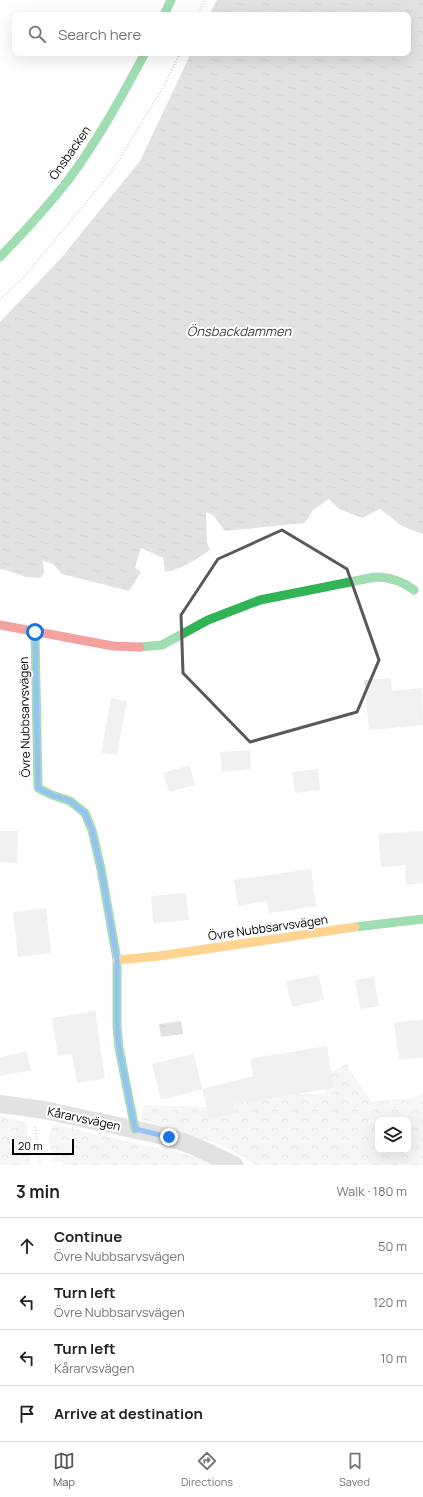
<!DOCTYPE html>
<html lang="en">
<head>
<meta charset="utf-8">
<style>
	:root { --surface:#fff; --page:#f6f6f6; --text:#222; --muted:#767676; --line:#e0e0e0; --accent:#595959 }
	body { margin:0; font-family:Manrope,sans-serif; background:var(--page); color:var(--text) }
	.controls { position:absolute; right:12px; bottom:12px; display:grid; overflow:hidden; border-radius:8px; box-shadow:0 4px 16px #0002 }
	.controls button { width:36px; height:36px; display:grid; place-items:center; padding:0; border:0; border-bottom:1px solid var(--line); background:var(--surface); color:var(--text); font:20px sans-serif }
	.scale { position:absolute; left:12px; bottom:10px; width:62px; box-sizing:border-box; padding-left:4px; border:2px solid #000; border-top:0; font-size:11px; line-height:14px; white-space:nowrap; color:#000; -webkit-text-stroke:3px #fff; paint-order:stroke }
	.stop { position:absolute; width:12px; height:12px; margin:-9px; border:3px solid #1a73e8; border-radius:50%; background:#fff }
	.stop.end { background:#1a73e8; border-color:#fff; box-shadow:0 1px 4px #0008 }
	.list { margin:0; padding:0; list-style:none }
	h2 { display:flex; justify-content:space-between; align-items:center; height:52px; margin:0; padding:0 16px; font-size:17px }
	h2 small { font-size:13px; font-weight:400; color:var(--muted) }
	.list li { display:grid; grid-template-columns:26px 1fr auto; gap:12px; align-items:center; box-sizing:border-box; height:56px; padding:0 16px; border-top:1px solid var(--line) }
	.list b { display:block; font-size:15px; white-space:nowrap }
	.list p { margin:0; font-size:13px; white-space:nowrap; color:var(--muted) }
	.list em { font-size:13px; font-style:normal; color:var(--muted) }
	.icon { flex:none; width:22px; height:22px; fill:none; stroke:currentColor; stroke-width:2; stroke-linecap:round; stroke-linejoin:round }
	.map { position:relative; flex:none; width:423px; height:1165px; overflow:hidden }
	.search { position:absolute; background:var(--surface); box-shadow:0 4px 16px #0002; left:12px; right:12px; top:12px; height:44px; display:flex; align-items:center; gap:10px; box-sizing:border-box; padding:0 14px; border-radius:8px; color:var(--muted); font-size:15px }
	.sheet { height:276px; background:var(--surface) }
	nav { display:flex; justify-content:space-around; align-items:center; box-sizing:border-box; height:56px; border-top:1px solid var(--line); background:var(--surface); font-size:11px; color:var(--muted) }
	nav a { display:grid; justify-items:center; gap:2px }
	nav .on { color:var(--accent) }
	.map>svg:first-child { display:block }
	.forest { fill:url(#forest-crowns); fill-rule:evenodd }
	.water { fill:url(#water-ripples) }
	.building { fill:#dfdfdf }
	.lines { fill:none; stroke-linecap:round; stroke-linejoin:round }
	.path { stroke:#b9b9b9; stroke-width:2.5; stroke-dasharray:1 2; stroke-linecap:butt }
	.street { stroke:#bebebe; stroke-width:18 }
	.fast { stroke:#30b455; stroke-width:9 }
	.slow { stroke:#ff9f0a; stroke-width:9 }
	.jam { stroke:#e5322d; stroke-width:9 }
	.route { stroke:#1a73e8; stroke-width:5 }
	.marked { fill:none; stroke:#595959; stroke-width:3; stroke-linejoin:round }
	.labels { text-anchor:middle; stroke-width:4; stroke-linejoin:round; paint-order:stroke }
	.street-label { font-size:12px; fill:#000; stroke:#fff }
	.water-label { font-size:13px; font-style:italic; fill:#444; stroke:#fff }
</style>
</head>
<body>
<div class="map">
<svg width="423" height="1165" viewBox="0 0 423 1165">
	<defs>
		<pattern id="forest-crowns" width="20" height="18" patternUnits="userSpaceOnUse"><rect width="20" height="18" fill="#ececec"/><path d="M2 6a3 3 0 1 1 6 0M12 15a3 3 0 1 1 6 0" fill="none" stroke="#c9c9c9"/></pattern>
		<pattern id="water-ripples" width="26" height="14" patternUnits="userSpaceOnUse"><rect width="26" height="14" fill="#bfbfbf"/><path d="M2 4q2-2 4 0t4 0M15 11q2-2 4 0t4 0" fill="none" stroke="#a2a2a2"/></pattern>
	</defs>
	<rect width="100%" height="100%" fill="#fff"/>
	<g class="forest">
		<path d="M346,1064L371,1101L414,1098L423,1093V1165H255L226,1147L141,1119L143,1105L205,1107L232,1096L287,1094H326L325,1076ZM378,1120H408V1150H378Z"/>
		<polygon points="0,1116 26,1122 31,1165 0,1165"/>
		<polygon points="53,1124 205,1159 214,1165 63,1165 62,1162 53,1162 48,1139"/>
	</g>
	<g class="water">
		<path d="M217,0H423V534L402,526L380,509L362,518L339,509L329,499L313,510L305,523L225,531L213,515L206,512L207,542L210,550C196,559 183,569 165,572L163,558L141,548L135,568L141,572L129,591L62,574L53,564L43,561L44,574L40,578L25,577L6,570L0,569V322L62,257L140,161L191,53H408V15H209Z"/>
		<polygon points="181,1021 183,1034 161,1037 159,1024"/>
	</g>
	<g class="building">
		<polygon points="391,678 392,691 422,688 423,725 369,730 364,680"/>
		<polygon points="111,698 127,701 117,755 101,753"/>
		<polygon points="250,750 251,769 222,772 220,752"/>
		<polygon points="190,765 195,785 169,792 163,773"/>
		<polygon points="318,769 320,790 295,793 292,772"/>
		<polygon points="0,831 18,831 17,863 0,862"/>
		<polygon points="423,831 423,883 406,885 405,865 381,867 378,834"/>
		<polygon points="311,869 316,906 269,913 267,901 238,906 234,880"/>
		<polygon points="186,893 189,920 153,923 151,896"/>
		<polygon points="46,908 51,953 18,957 13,912"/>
		<polygon points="319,975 324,1000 292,1007 286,981"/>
		<polygon points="374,977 379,1006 360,1009 355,980"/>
		<polygon points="95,1011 105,1079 77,1083 72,1054 58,1056 52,1018"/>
		<polygon points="423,1019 423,1057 399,1060 394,1023"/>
		<polygon points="327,1046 334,1088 233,1104 235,1113 209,1119 202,1089 253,1076 250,1059"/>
		<polygon points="27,1051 31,1070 0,1076 0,1057"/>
		<polygon points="194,1054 202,1089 161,1100 152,1064"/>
	</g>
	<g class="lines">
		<g class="path">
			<polyline points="197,15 205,0"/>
			<polyline points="0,300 24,277 112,171 164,86 180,53"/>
			<polyline points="35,1127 40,1165"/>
		</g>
		<polyline class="street" points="0,1104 44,1110 169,1137 194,1146 234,1165"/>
		<g class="fast">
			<polyline points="164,15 171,0"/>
			<path d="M0,257C24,232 48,206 69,179C98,140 122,96 145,53"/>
			<polyline points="35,632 38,788 52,795 70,801 85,813 92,830 101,869 117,960 117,1027 119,1048 135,1129"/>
			<path d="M140,647L162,645L208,620L260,600L375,577C390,577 402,581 414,590"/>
			<polyline points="355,927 423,919"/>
		</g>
		<polyline class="slow" points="117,960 159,956 355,927"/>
		<polyline class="jam" points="0,625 113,646 140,647"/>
	</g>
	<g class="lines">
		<polyline class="route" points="35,632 38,788 52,795 70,801 85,813 92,830 101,869 117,960 117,1027 119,1048 135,1129 169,1137"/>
	</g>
	<path d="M0 0H423V1165H0ZM282,530L347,569L379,660L357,712L250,742L183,673L181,615L218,559Z" fill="#fff" fill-opacity=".55" fill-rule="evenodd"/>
	<path class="marked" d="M282,530L347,569L379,660L357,712L250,742L183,673L181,615L218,559Z"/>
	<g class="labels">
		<g class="street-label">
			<text transform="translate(70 153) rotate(-55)" y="4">Önsbacken</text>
			<text transform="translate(25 717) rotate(-91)" y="4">Övre Nubbsarvsvägen</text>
			<text transform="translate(268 928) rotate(-8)" y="4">Övre Nubbsarvsvägen</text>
			<text transform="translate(84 1119) rotate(12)" y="4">Kårarvsvägen</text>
		</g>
		<g class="water-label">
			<text x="239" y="336">Önsbackdammen</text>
		</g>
	</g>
</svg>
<div class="controls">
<button><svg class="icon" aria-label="layers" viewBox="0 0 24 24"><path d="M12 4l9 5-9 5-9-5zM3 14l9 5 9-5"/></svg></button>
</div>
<div class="scale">20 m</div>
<div class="stop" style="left:35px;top:632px"></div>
<div class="stop end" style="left:169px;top:1137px"></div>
<div class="search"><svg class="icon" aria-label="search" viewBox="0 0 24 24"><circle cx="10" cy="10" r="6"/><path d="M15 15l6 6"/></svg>Search here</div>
</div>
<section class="sheet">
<h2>3 min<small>Walk · 180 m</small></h2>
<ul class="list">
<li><svg class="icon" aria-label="ahead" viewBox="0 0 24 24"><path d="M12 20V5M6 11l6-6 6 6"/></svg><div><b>Continue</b><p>Övre Nubbsarvsvägen</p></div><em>50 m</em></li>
<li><svg class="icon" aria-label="left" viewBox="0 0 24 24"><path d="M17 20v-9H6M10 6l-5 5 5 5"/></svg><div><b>Turn left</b><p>Övre Nubbsarvsvägen</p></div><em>120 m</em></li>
<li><svg class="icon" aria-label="left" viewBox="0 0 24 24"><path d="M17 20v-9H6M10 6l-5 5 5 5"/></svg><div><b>Turn left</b><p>Kårarvsvägen</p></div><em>10 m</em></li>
<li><svg class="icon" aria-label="arrive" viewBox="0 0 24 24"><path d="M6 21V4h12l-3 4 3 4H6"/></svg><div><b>Arrive at destination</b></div></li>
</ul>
</section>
<nav>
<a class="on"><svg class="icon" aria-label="map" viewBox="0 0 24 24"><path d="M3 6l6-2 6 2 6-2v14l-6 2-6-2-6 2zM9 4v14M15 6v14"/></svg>Map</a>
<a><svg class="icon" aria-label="directions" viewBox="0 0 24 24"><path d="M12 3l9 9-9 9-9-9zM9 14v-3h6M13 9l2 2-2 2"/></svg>Directions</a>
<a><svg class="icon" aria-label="saved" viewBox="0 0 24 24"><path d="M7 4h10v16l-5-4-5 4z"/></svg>Saved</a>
</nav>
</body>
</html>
